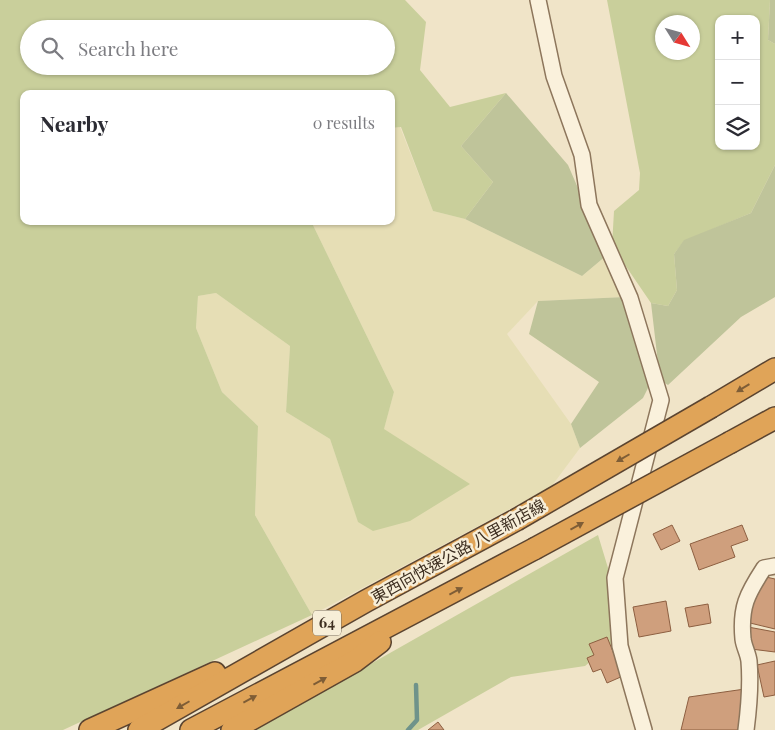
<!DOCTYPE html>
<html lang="en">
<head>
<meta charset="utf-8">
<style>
	:root { --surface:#fff; --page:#f2f2f3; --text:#2b2b33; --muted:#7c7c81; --line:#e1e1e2 }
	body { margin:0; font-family:"Playfair Display","Noto Sans TC",serif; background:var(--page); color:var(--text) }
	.controls { position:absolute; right:15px; top:15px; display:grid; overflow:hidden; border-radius:10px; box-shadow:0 1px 4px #0004 }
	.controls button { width:45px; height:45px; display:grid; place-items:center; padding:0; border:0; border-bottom:1px solid var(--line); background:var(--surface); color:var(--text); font:25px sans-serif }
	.compass { position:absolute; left:655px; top:15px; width:45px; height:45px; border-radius:50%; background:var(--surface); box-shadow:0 1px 4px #0004; rotate:127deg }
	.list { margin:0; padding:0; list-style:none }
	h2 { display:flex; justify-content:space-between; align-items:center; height:65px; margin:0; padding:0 20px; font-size:21px }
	h2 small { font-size:16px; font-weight:400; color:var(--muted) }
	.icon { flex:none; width:28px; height:28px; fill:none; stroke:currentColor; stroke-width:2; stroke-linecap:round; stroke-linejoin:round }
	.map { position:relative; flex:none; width:775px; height:730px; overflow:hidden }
	.search { position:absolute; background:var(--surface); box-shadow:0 1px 4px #0004; left:20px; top:20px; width:375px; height:55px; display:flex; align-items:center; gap:12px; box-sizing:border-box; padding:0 18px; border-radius:28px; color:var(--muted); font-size:19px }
	.panel { position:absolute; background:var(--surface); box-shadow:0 1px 4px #0004; left:20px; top:90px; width:375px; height:135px; border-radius:10px }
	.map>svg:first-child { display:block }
	.farmland { fill:#e6deb5 }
	.green { fill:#c9cf9b; fill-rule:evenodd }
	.cemetery { fill:#bfc49a }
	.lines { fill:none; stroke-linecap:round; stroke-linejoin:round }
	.stream { stroke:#6f938a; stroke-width:4.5 }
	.building { fill:#cf9f7d; stroke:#8d5f41 }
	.minor-casing { stroke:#8d765c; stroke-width:18 }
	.highway-casing { stroke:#5b4430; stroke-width:24 }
	.minor { stroke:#faf1dc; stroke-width:15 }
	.highway { stroke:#e0a458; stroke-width:21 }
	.highway-bridge-casing { stroke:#5b4430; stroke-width:24; stroke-linecap:butt }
	.highway-bridge { stroke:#e0a458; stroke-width:21 }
	.oneway { fill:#7e5d36 }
	.labels { text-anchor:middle; stroke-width:5; stroke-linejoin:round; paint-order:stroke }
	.shield { fill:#f7eed8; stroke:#756857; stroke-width:1 }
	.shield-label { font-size:15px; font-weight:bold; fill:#3d2e20 }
	.street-label { font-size:16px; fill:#3d2e20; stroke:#f7eed8 }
</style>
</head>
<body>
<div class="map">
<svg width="775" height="730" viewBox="0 0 775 730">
	<rect width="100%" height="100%" fill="#f0e4c8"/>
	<polygon class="farmland" points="400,127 433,211 465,219 582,276 607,255 625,297 538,301 507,334 571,424 580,448 551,487 312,615 255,515 258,426 222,392 196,328 198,296 216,293 290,346 286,412 330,439 358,521 394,392 311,221 391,221 391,128"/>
	<g class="green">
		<path d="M0,0H405L426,22L420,70L450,107L506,93L461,146L493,182L465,219L433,211L401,127L391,128V94H24V221H311L394,392L384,429L470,484L410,521L373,531L358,522L330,439L286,412L290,346L216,293L198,296L196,328L222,392L258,426L255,515L312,615L63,730H0ZM29,29H386V66H29Z"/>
		<path d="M607,0H770L768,40L775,44V165L751,213L684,241L674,254L677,290L668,306L651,303L612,246L614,211L639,190L640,173ZM719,19H756V146H719ZM662,22H692V52H662Z"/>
		<polygon points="598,535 618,601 612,644 585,666 511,677 418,730 254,730"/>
	</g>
	<g class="cemetery">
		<polygon points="770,0 775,0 775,44 768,40"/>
		<polygon points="506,93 568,165 607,255 582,276 465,219 493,182 461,146"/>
		<polygon points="775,165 775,297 741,317 668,385 660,380 651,303 668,306 677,290 674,254 684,240 751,213"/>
		<polygon points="625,297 652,380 643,398 580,448 571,424 599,382 529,334 538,301"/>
	</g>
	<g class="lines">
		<polyline class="stream" points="408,730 417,720 416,685"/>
	</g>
	<g class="building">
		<polygon points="672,525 680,541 661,550 653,534"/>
		<polygon points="742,525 748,540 731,546 735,557 699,570 690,544"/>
		<polygon points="766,577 775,579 775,629 750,623 753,598"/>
		<polygon points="666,601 671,631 639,637 633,607"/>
		<polygon points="708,604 711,623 689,627 685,608"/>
		<polygon points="748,627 775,632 775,652 751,649"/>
		<polygon points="607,637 623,676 607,683 601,669 593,672 587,658 594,655 589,644"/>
		<polygon points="775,661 775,695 764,697 757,665"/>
		<polygon points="745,689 738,730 681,730 689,697"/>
		<polygon points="438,722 444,730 428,730"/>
	</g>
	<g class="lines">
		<g class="minor-casing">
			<g id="minor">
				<polyline points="538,0 554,76 582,155 589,205 630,298 661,400 615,578 620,646 644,730"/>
				<path d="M746,730C749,707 751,685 749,661C748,653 744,647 743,639C740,607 747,594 764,568L775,566"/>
			</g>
		</g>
		<g class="highway-casing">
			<g id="highway">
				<polyline points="711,407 775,369"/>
				<polyline points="731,442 775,418"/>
				<polyline points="90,730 215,673"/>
				<polyline points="139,730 366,601 516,520"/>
				<polyline points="191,730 534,549"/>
				<polyline points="232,730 355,661 380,642"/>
			</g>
		</g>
		<use href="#minor" class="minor"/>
		<use href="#highway" class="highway"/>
		<g class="highway-bridge-casing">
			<g id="highway-bridge">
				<polyline points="516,520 711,407"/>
				<polyline points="534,549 731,442"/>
			</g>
		</g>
		<use href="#highway-bridge" class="highway-bridge"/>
	</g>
	<defs><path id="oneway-solid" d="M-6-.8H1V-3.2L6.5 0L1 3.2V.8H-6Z" transform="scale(1.25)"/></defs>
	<g class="oneway">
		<use href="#oneway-solid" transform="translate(743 388) rotate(149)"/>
		<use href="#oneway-solid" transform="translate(623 458) rotate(150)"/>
		<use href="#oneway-solid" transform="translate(577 526) rotate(-29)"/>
		<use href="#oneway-solid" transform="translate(456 591) rotate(-28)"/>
		<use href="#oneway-solid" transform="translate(320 681) rotate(-29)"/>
		<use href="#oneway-solid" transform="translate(250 699) rotate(-28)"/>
		<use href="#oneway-solid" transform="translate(183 705) rotate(150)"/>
	</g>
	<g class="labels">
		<rect class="shield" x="313" y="610.5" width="28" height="25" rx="4"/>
		<g class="shield-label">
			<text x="327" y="628">64</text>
		</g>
		<g class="street-label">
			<text transform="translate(458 551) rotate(-29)" y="6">東西向快速公路 八里新店線</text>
		</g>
	</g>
</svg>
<div class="controls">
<button>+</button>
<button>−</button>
<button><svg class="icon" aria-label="layers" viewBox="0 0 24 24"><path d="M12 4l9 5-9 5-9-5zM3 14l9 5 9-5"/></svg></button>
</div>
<svg class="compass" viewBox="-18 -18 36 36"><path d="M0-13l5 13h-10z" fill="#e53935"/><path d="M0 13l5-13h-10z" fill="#7c7c81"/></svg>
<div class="search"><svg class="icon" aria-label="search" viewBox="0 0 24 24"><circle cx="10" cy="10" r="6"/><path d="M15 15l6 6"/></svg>Search here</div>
<section class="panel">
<h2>Nearby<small>0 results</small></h2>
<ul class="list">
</ul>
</section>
</div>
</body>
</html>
